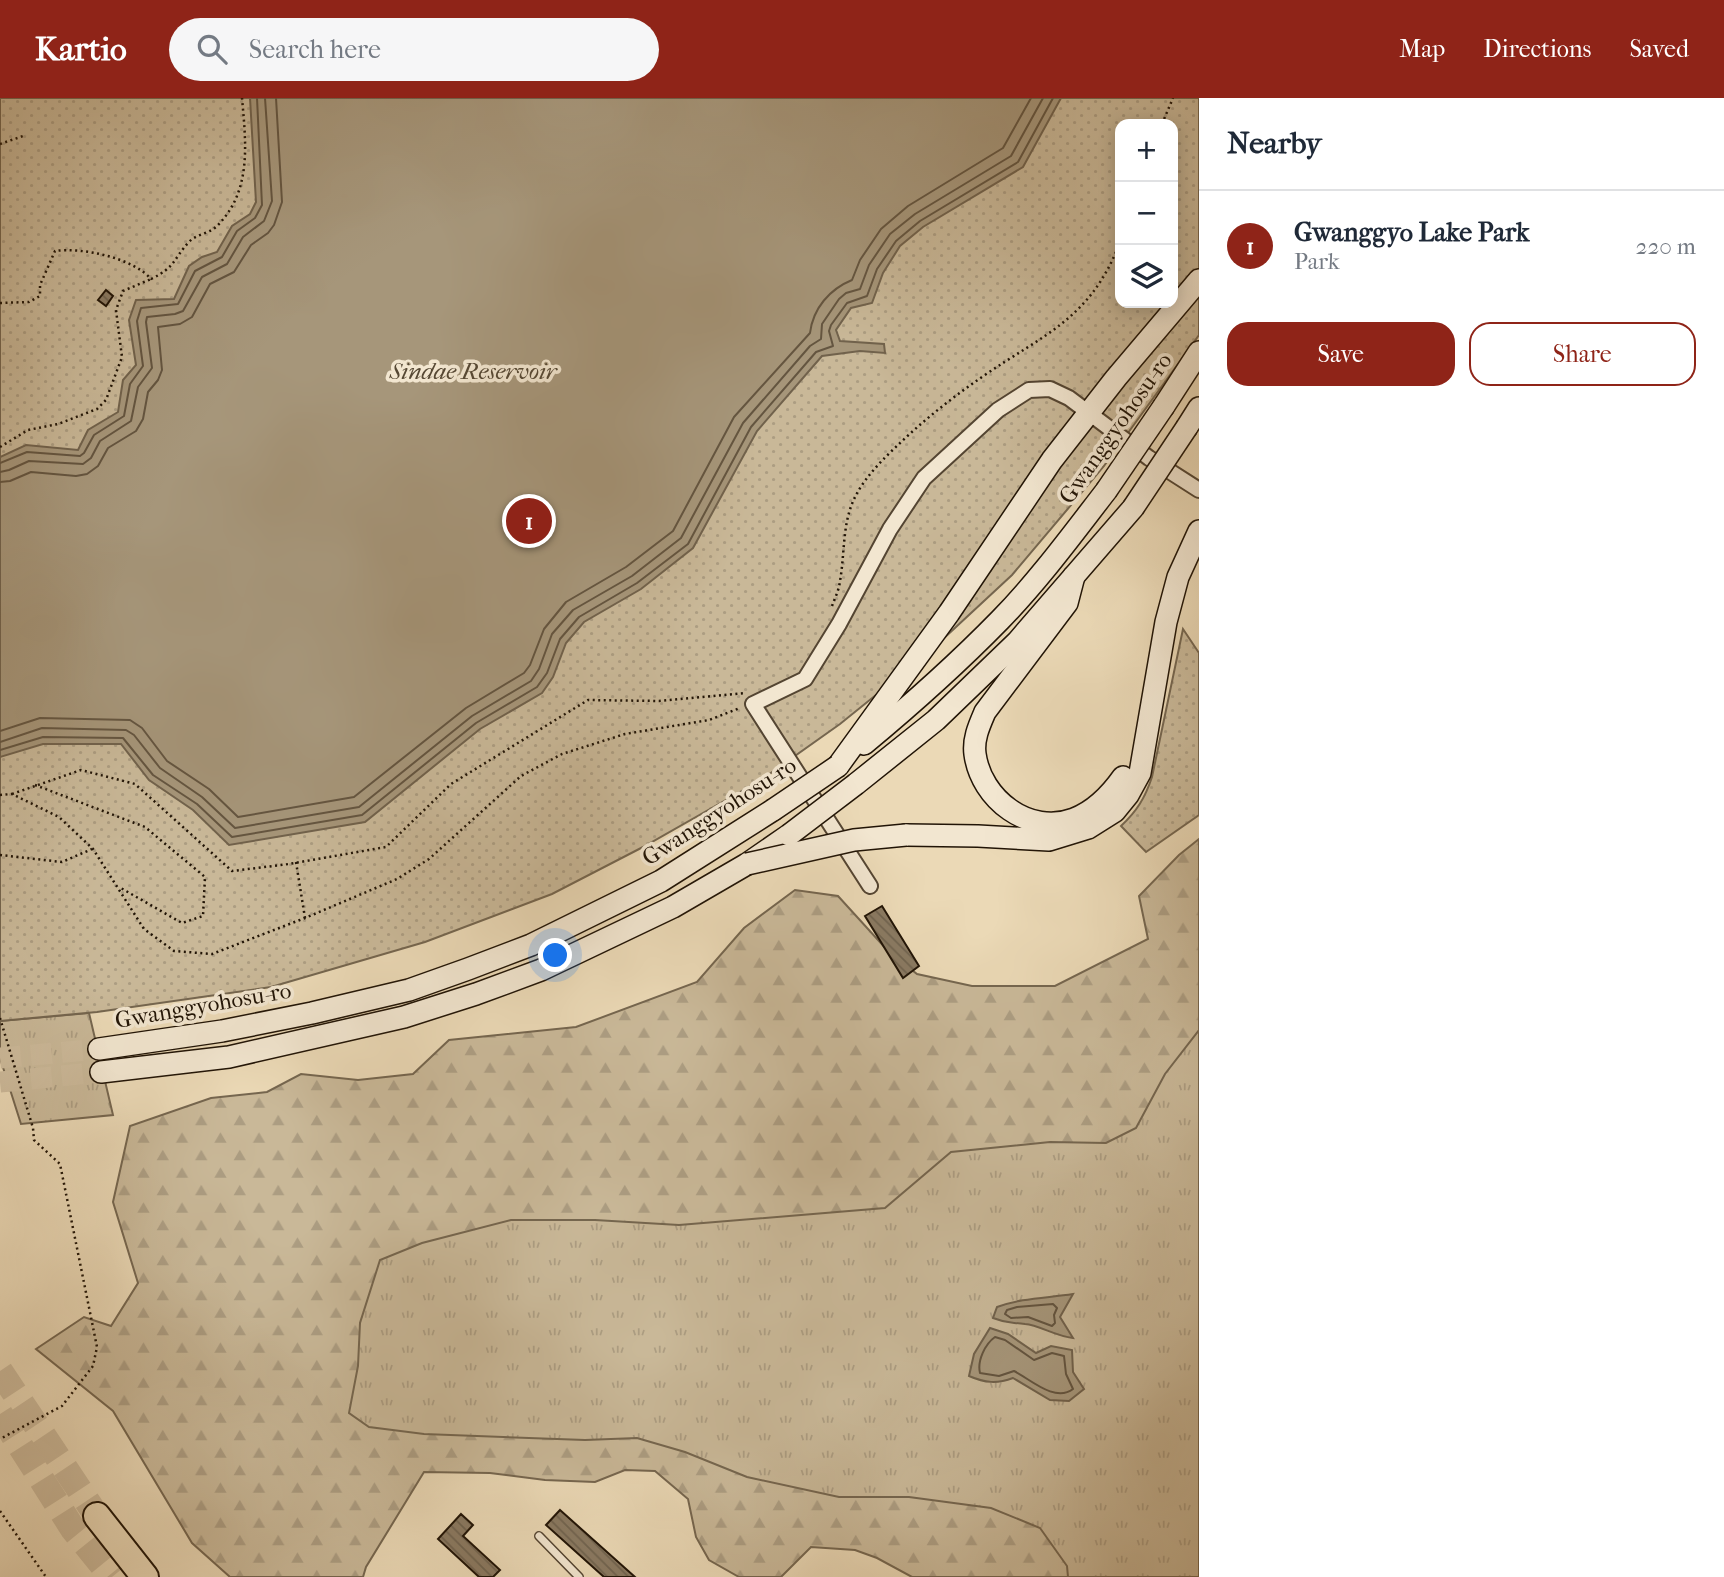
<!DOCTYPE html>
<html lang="en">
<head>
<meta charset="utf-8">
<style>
	:root { --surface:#fff; --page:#f6f6f7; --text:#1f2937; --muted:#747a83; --line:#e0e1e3; --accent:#8f2418 }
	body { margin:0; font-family:"IM FELL French Canon",serif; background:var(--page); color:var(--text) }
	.controls { position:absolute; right:21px; top:21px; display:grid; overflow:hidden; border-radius:14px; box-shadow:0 4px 18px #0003 }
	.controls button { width:63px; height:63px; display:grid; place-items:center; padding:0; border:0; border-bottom:2px solid var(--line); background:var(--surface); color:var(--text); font:35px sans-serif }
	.you { position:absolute; left:556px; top:858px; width:24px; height:24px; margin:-18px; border:5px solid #fff; border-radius:50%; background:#1a73e8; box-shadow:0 0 0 10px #1a73e833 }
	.badge { display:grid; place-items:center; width:46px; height:46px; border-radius:50%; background:var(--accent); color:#fff; font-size:23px; font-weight:700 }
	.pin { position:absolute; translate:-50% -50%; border:4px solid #fff; box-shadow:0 2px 7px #0006 }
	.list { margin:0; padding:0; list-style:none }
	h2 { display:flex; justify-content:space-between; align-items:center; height:91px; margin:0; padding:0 28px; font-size:30px }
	h2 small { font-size:23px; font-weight:400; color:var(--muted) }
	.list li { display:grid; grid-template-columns:46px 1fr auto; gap:21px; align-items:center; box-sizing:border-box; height:112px; padding:0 28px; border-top:2px solid var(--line) }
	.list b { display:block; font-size:26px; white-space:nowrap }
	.list p { margin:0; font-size:23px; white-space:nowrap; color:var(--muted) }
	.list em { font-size:23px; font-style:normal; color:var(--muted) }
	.actions { display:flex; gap:14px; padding:21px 28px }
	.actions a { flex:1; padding:16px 0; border:2px solid var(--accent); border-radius:21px; text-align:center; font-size:24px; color:var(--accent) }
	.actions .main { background:var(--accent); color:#fff }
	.icon { flex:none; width:38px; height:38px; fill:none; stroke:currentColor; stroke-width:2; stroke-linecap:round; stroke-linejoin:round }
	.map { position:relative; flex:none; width:1199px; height:1479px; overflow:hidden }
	header { display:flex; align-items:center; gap:42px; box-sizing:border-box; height:98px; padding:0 35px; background:var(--accent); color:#fff }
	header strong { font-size:33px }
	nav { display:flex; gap:38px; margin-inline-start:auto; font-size:24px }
	.search { width:490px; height:63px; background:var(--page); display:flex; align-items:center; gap:18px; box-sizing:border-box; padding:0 24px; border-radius:38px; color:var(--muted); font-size:26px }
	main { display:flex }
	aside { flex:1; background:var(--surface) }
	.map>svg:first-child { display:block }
	.grass { fill:url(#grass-tufts); stroke:#75664f; stroke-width:2 }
	.forest { fill:url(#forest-firs); stroke:#75664f; stroke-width:2 }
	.park { fill:url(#park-dots); stroke:#75664f; stroke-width:2; fill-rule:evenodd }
	.water { fill:#a6967a; stroke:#71624c; stroke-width:2 }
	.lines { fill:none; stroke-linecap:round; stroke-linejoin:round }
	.shore { stroke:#645540; stroke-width:2 }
	.building { fill:url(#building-back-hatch); stroke:#211406; stroke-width:2 }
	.secondary-tunnel { stroke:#cdbb9c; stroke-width:21; stroke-dasharray:21 10; stroke-linecap:butt }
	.highway-tunnel { stroke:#cdbb9c; stroke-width:26; stroke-dasharray:26 13; stroke-linecap:butt }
	.lane-casing { stroke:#544532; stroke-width:10 }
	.street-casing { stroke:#544532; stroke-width:18 }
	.secondary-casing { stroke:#211406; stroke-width:24 }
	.highway-casing { stroke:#211406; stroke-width:30 }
	.path { stroke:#211406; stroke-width:2.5; stroke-dasharray:2 3.5; stroke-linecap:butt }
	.lane { stroke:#f2e6d0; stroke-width:7 }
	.street { stroke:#f2e6d0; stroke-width:14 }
	.secondary { stroke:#f2e6d0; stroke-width:21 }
	.highway { stroke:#ebd9b6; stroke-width:26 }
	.secondary-bridge-casing { stroke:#211406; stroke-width:24; stroke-linecap:butt }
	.secondary-bridge { stroke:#f2e6d0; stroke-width:21 }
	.labels { text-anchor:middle; stroke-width:7; stroke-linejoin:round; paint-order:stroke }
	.street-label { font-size:23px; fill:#211406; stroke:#f2e6d0 }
	.water-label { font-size:24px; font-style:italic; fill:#564834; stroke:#f2e6d0 }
</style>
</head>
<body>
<header>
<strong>Kartio</strong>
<div class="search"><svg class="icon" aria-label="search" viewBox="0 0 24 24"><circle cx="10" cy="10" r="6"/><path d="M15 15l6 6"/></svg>Search here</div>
<nav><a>Map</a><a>Directions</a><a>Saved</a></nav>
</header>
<main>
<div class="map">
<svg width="1199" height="1479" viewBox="0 0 1199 1479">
	<defs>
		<pattern id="grass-tufts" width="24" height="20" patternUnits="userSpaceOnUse" patternTransform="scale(1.75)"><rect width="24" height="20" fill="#c9b898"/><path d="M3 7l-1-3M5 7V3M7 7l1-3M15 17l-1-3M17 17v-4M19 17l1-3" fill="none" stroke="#ac9d82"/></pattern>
		<pattern id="forest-firs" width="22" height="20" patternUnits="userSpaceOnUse" patternTransform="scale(1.75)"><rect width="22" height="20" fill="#c9b898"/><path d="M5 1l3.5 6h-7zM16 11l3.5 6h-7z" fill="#ac9d82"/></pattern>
		<pattern id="park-dots" width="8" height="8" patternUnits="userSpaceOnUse" patternTransform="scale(1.75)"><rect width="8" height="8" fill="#c9b898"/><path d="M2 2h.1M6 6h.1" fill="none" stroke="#ac9d82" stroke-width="1.8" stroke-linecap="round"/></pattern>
		<pattern id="building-back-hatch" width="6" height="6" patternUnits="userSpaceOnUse" patternTransform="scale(1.75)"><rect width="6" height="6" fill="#8a7a62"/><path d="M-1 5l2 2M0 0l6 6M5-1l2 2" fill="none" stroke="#70634f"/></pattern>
	</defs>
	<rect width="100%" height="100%" fill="#ebd9b6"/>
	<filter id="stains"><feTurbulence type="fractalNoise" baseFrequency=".00286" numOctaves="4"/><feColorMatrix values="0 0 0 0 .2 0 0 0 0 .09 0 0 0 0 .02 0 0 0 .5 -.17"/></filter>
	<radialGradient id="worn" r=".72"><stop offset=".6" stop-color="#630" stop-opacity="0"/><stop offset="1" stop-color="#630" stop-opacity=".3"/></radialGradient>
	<g class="grass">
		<polygon points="1199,844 1199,1479 987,1479 696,1399 652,1368 313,1355 336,1164 973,916"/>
		<polygon points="89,915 113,1017 21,1026 0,960 0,923"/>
	</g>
	<polygon class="forest" points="1199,741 1199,932 1165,976 1136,1030 1106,1045 1050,1044 951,1054 885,1110 679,1127 595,1122 511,1122 422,1145 380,1162 360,1225 358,1268 349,1315 369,1329 424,1336 585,1342 637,1340 685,1354 747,1379 839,1399 909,1399 991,1410 1040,1430 1067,1468 1068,1479 912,1479 877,1460 855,1452 811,1449 781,1479 739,1479 709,1462 696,1439 688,1401 655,1373 625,1372 595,1384 545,1382 490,1375 424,1374 366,1469 363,1479 230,1479 192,1445 113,1313 36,1251 84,1219 111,1228 138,1185 113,1104 130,1028 211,1000 267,994 301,976 358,982 413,976 449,942 576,929 697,884 744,830 795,792 838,798 888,853 917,876 972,888 1055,888 1148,841 1139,798 1179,757"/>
	<g class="park">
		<path d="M0,0H1199V237L1104,368L1012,477L928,555L840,626L761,682L643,749L552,796L425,844L271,889L97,914L0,923ZM1120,26H1173V205H1120Z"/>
		<path d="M1183,531L1199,555V717L1146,754L1121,728C1137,713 1145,700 1152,679Z"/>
	</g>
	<g class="water">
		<polygon points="250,0 1061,0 1023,69 923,129 900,148 883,175 872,205 851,210 836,232 840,243 884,246 885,255 860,253 822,258 757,333 693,450 641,491 584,524 566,545 553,579 542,595 480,631 365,724 229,747 193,712 149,682 121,646 43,646 0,659 0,359 26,347 78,352 88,332 118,314 123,282 136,267 129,222 136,202 174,201 189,168 202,159 217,154 232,128 250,116 256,104"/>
		<path d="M1073,1196L1060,1219L1073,1240C1055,1238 1039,1227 1025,1226C1010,1224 1008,1226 993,1220L997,1209C1021,1200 1047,1200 1073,1196Z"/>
		<path d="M990,1230L1008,1236L1036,1255L1051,1248L1072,1252L1073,1274L1084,1291L1069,1303L1050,1302L1013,1280C997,1286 985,1285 969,1278L974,1256Z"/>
	</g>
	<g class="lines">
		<g class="shore">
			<polyline points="0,365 27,354 80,358 84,355 94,337 124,318 130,286 143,268 137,223 141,210 178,206 195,173 222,159 237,133 255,120 262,107 257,0"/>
			<polyline points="0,374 9,372 29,363 83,366 91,360 100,343 131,323 138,289 152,270 146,224 147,219 175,216 183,213 202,179 227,166 243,139 264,123 272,103 265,0"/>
			<polyline points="0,384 10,383 31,374 76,378 87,376 98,368 108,350 136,333 143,321 148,294 158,282 162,272 158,229 180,226 192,219 210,186 234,174 251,147 268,135 274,127 282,104 276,0"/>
			<path d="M0,633L40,620L130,622L142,630L167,663L209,691L238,719L354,699L466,610L524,575L530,567L544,531L566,504L626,469L673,433L734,319L810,235C813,210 830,191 852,182L860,162L881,131L908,108L1003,50L1031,0"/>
			<polyline points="0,644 42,630 126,632 134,637 160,670 202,699 235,730 359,709 472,618 531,583 539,571 552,536 573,512 632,478 681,440 743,325 810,248 821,241 822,226 839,201 846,195 860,191 869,167 890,136 915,116 1011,58 1043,0"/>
			<polyline points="0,652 43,639 123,640 153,677 197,706 232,739 362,717 476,625 537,589 547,575 560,541 579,519 637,485 688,446 751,329 816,254 833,248 829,233 831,227 847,205 867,198 877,171 896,143 920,123 1018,64 1053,0"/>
			<polygon points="1053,1206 1057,1210 1054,1217 1055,1225 1052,1228 1028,1219 1011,1220 1005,1216 1007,1212 1017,1209"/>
			<path d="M995,1239L1005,1242L1034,1262L1052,1255L1064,1258L1066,1276L1073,1291C1055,1305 1030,1281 1014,1273L999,1278L980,1275C977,1263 985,1246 995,1239Z"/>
		</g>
	</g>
	<g class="building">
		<polygon points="106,192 113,198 106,208 98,202"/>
		<polygon points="882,808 919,868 903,880 865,818"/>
		<polygon points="560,1412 635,1479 604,1479 546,1427"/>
		<polygon points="461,1416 473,1427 463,1438 500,1472 493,1479 479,1479 438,1441"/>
	</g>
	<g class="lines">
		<g class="secondary-tunnel">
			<polyline points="0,960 99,951"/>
			<polyline points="0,984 101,974"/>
		</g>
		<g class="highway-tunnel">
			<polyline points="0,1273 97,1418"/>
			<polyline points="0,1316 73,1431 112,1479"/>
		</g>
		<g class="lane-casing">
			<polyline id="lane" points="539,1438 579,1479"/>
		</g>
		<g class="street-casing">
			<polyline id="street" points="870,788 753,606 805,581 839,526 890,431 924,380 998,312 1029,292 1050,291 1069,300 1149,360 1199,392"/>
		</g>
		<g class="secondary-casing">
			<g id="secondary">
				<polyline points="1164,308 1199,254"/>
				<polyline points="1187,329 1199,310"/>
				<path d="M1074,478L1067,505L985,614C979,628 973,641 975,656C981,701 1029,738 1074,721C1095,713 1111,696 1123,679"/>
				<path d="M864,646C911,607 957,566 1000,522C1039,482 1072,437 1106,393"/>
				<polyline points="838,668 949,515 1052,362 1116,280 1199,182"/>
				<polyline points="856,686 936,622 1017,544 1133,410"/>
				<polyline points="906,737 978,738 1049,742 1088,730 1115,713 1128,697 1140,675 1166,524 1178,479 1199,433"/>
				<polyline points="99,951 222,933 312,915 409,892 468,871 531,847 661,783 773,712"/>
				<polyline points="101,974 229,959 404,919 476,896 541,872 673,809 747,766 789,737"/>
			</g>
		</g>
		<g class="highway-casing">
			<polyline id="highway" points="97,1418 145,1479"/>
		</g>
		<g class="path">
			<polyline points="1162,26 1173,0"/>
			<polyline points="0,46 26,37"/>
			<path d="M0,205L29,204L40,198V187L55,153C82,149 133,160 151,181C176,169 173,161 189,144C196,136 209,136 217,128C252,93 246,46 242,0"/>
			<polyline points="0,349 28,332 58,326 97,311 106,302 122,259 116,212 123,193 151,181"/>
			<path d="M832,508C835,500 839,492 840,483C845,455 842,425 855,399C865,379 883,361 899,346C925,321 953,299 982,279C1044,236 1091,221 1120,144"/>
			<polyline points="35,687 145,729 205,779 203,818 182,825 119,789"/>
			<polyline points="12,696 81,672 135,686 232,773 289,766 386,749 451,686 588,602 659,603 745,595"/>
			<polyline points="0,697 12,696 59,719 93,751 144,831 174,853 212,856 305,820 397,781 429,761 521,678 562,656 625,636 709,622 740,610"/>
			<polyline points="0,757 62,764 92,751"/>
			<polyline points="296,764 305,820"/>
			<polyline points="0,920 33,1030 34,1042 60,1066 97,1249 93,1268 62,1308 0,1341"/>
			<polyline points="0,1413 46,1479"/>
		</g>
		<use href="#lane" class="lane"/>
		<use href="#street" class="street"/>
		<use href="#secondary" class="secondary"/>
		<use href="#highway" class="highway"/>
		<g class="secondary-bridge-casing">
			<g id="secondary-bridge">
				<polyline points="1106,393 1164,308"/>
				<polyline points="1133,410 1187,329"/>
				<polyline points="773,712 838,668"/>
				<polyline points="789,737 856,686"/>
				<polyline points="747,766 854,742 906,737"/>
			</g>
		</g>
		<use href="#secondary-bridge" class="secondary-bridge"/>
	</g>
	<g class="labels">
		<g class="street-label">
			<text transform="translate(1115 330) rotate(-55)" y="8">Gwanggyohosu-ro</text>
			<text transform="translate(719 713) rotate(-33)" y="8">Gwanggyohosu-ro</text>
			<text transform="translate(203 907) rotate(-10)" y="8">Gwanggyohosu-ro</text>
		</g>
		<g class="water-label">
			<text x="473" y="281">Sindae Reservoir</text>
		</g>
	</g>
	<rect width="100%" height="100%" filter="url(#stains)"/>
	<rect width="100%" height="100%" fill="url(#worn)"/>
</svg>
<div class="controls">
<button>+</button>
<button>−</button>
<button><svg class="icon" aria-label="layers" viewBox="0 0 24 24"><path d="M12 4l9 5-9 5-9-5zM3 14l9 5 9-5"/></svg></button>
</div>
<div class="you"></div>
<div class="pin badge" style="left:529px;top:423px">1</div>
</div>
<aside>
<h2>Nearby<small></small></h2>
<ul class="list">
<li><span class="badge">1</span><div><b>Gwanggyo Lake Park</b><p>Park</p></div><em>220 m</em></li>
</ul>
<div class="actions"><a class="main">Save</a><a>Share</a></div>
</aside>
</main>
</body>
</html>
